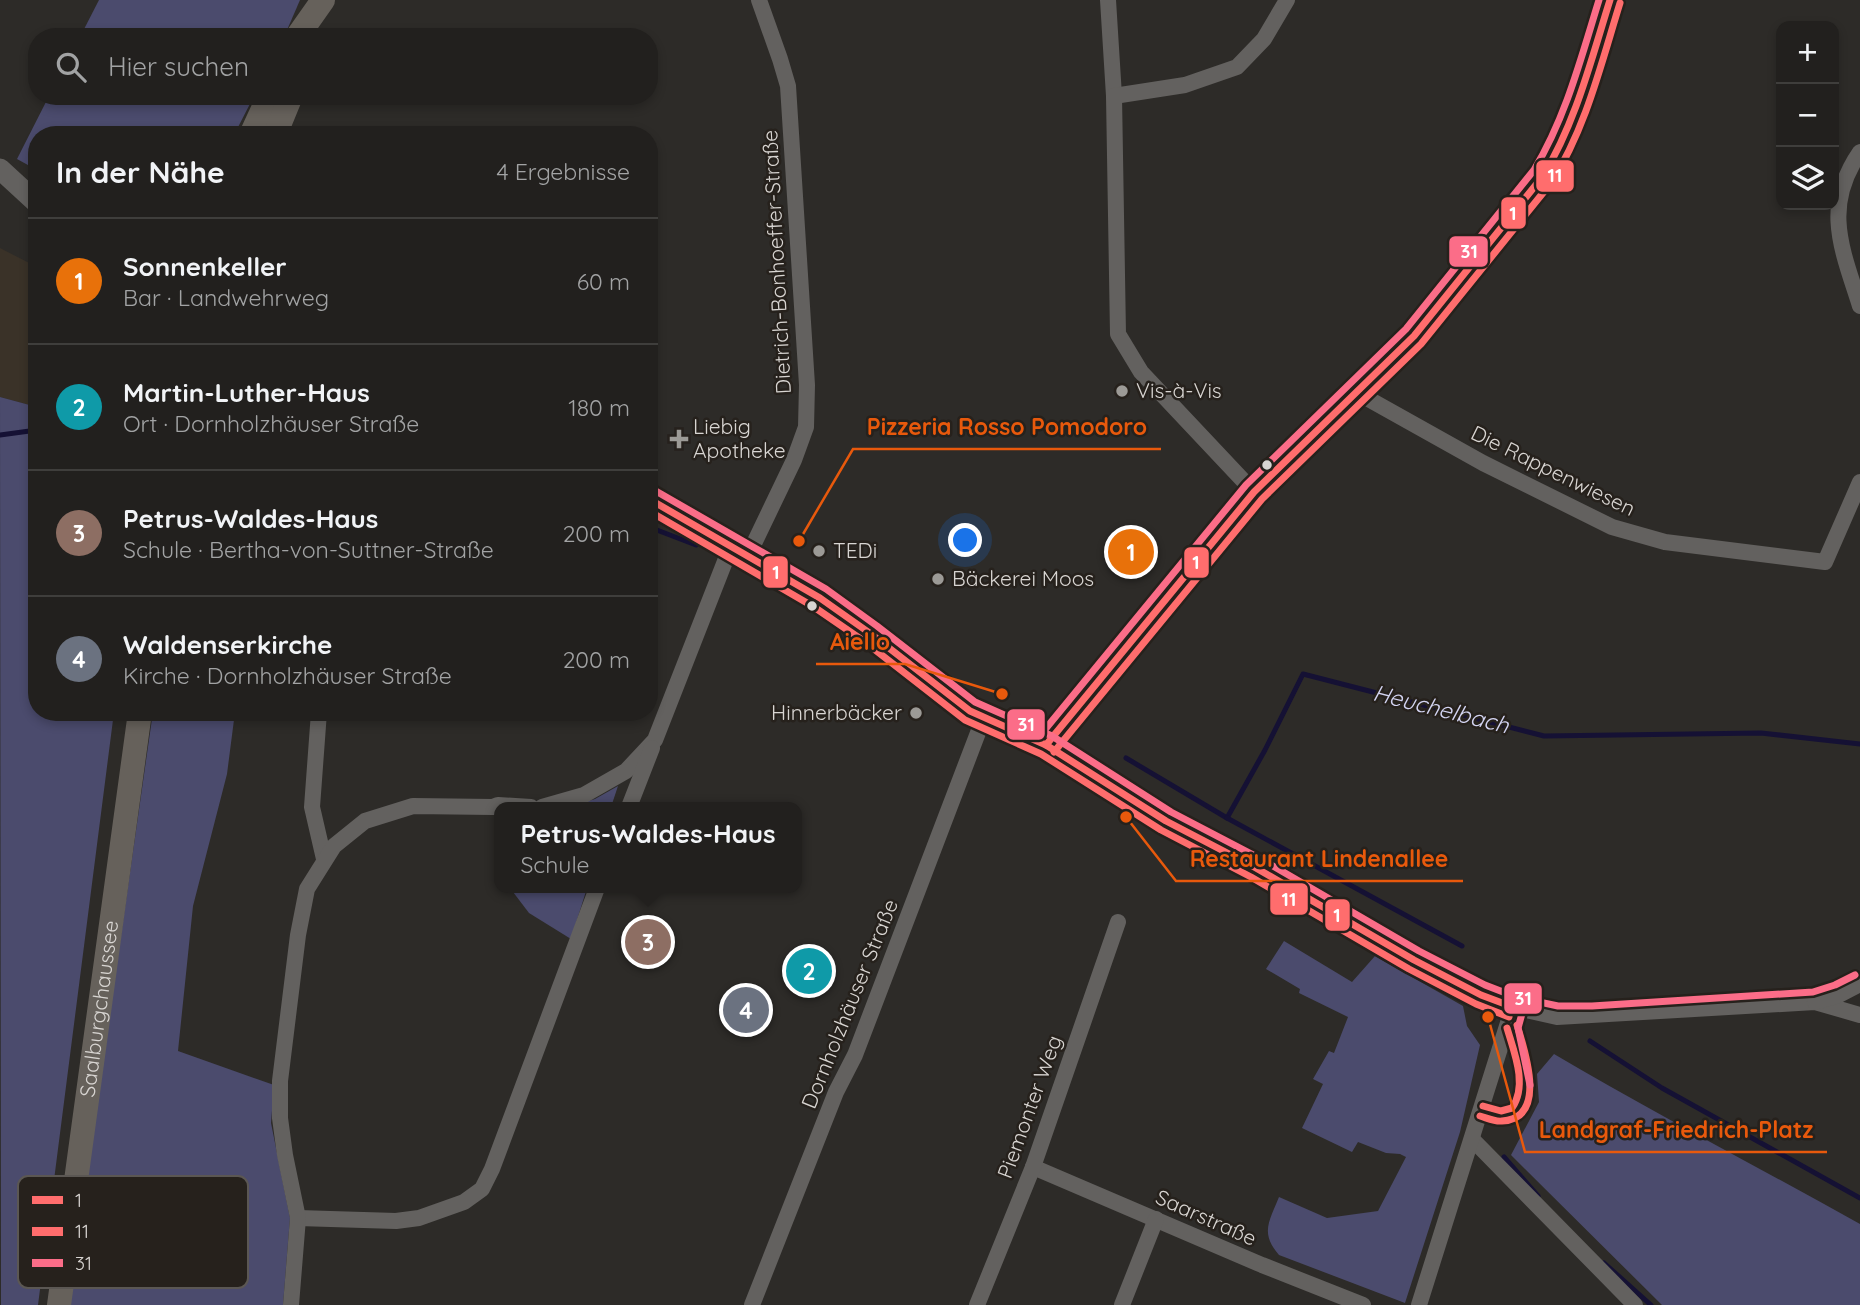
<!DOCTYPE html>
<html lang="de">
<head>
<meta charset="utf-8">
<style>
	:root { --surface:#22201e; --page:#2e2d2b; --text:#f1f3f6; --muted:#a2a3a4; --line:#3f3e3c; --accent:#9c9a96 }
	body { margin:0; font-family:Quicksand,sans-serif; background:var(--page); color:var(--text) }
	.controls { position:absolute; right:21px; top:21px; display:grid; overflow:hidden; border-radius:14px; box-shadow:0 4px 10px #0003 }
	.controls button { width:63px; height:63px; display:grid; place-items:center; padding:0; border:0; border-bottom:2px solid var(--line); background:var(--surface); color:var(--text); font:35px sans-serif }
	.you { position:absolute; left:966px; top:541px; width:24px; height:24px; margin:-18px; border:5px solid #fff; border-radius:50%; background:#1a73e8; box-shadow:0 0 0 10px #1a73e833 }
	.badge { display:grid; place-items:center; width:46px; height:46px; border-radius:50%; background:var(--accent); color:#fff; font-size:23px; font-weight:700 }
	.pin { position:absolute; translate:-50% -50%; border:4px solid #fff; box-shadow:0 2px 7px #0006 }
	.popup { position:absolute; left:494px; top:802px; width:308px; height:91px; box-sizing:border-box; display:grid; place-content:center; border-radius:14px; background:var(--surface); filter:drop-shadow(0 2px 5px #0005); font-size:23px; white-space:nowrap; color:var(--muted) }
	.popup b { font-size:26px; color:var(--text) }
	.popup::after { content:''; position:absolute; left:50%; top:100%; margin-left:-14px; border:14px solid transparent; border-top-color:var(--surface) }
	.list { margin:0; padding:0; list-style:none }
	h2 { display:flex; justify-content:space-between; align-items:center; height:91px; margin:0; padding:0 28px; font-size:30px }
	h2 small { font-size:23px; font-weight:400; color:var(--muted) }
	.list li { display:grid; grid-template-columns:46px 1fr auto; gap:21px; align-items:center; box-sizing:border-box; height:126px; padding:0 28px; border-top:2px solid var(--line) }
	.list b { display:block; font-size:26px; white-space:nowrap }
	.list p { margin:0; font-size:23px; white-space:nowrap; color:var(--muted) }
	.list em { font-size:23px; font-style:normal; color:var(--muted) }
	.icon { flex:none; width:38px; height:38px; fill:none; stroke:currentColor; stroke-width:2; stroke-linecap:round; stroke-linejoin:round }
	.map { position:relative; flex:none; width:1860px; height:1305px; overflow:hidden }
	.search { position:absolute; background:var(--surface); box-shadow:0 4px 10px #0003; left:28px; top:28px; width:630px; height:77px; display:flex; align-items:center; gap:18px; box-sizing:border-box; padding:0 24px; border-radius:28px; color:var(--muted); font-size:26px }
	.panel { position:absolute; background:var(--surface); box-shadow:0 4px 10px #0003; left:28px; top:126px; width:630px; height:595px; border-radius:28px }
	.map>svg:first-child { display:block }
	.built { fill:#3a3228 }
	.green { fill:#4b4b6d }
	.lines { fill:none; stroke-linecap:round; stroke-linejoin:round }
	.stream { stroke:#151134; stroke-width:5 }
	.street { stroke:#63615f; stroke-width:16 }
	.secondary { stroke:#63615f; stroke-width:21 }
	.primary { stroke:#66615b; stroke-width:24 }
	.bus-1-casing { stroke:#26211c; stroke-width:12 }
	.bus-2-casing { stroke:#26211c; stroke-width:12 }
	.bus-3-casing { stroke:#26211c; stroke-width:12 }
	.bus-1 { stroke:#ff6d6d; stroke-width:7 }
	.bus-2 { stroke:#ff6d6d; stroke-width:7 }
	.bus-3 { stroke:#fb6d88; stroke-width:7 }
	.poi-dot { fill:#9c9a96; stroke:#26211c; stroke-width:2.5 }
	.bus-dot { fill:#d8d5d2; stroke:#26211c; stroke-width:2.5 }
	.labels { text-anchor:middle; stroke-width:5; stroke-linejoin:round; paint-order:stroke }
	.street-label { font-size:21px; fill:#d8d5d2; stroke:#26211c }
	.poi-label { font-size:21px; fill:#d8d5d2; stroke:#26211c; text-anchor:start }
	.water-label { font-size:23px; font-style:italic; fill:#d3d4f2; stroke:#26211c }
	.key { fill:#26211c; stroke:#5b5753; stroke-width:2 }
	.key-label { font-size:19px; fill:#d8d5d2 }
	.leader { fill:none; stroke:#e8590c; stroke-width:2.5 }
	.callout-dot { fill:#e8590c; stroke:#26211c; stroke-width:2.5 }
	.callout-label { font-size:23px; text-anchor:middle; font-weight:bold; fill:#e8590c; stroke:#26211c; stroke-width:5; stroke-linejoin:round; paint-order:stroke }
	.line-badge { stroke:#26211c; stroke-width:2.5 }
	.badge-label { font-size:19px; text-anchor:middle; font-weight:bold; fill:#fff }
</style>
</head>
<body>
<div class="map">
<svg width="1860" height="1305" viewBox="0 0 1860 1305">
	<rect width="100%" height="100%" fill="#2d2b28"/>
	<polygon class="built" points="0,248 37,267 37,407 0,397"/>
	<g class="green">
		<polygon points="99,0 300,0 284,37 80,37"/>
		<polygon points="49,96 254,96 234,135 37,135 37,170 17,159"/>
		<polygon points="0,397 37,407 37,712 114,712 38,1305 1,1305"/>
		<polygon points="153,712 235,712 227,774 193,906 178,1051 274,1085 271,1123 290,1218 283,1305 68,1305"/>
		<polygon points="618,786 611,807 569,807 595,799"/>
		<polygon points="510,888 587,888 571,939 529,913"/>
		<path d="M1284,941L1352,982L1375,956L1463,1006L1467,1026L1480,1045L1460,1132L1405,1303L1279,1255C1260,1233 1269,1222 1279,1197L1327,1218L1378,1211L1406,1157L1400,1154L1386,1153L1358,1142L1352,1152L1302,1128L1323,1084L1313,1079L1329,1051L1334,1053L1348,1017L1299,993L1300,989L1266,969Z"/>
		<path d="M1554,1054C1654,1113 1758,1167 1860,1224V1305H1662L1511,1155L1539,1102L1537,1074Z"/>
	</g>
	<g class="lines">
		<g class="stream">
			<polyline points="0,435 37,430"/>
			<polyline points="649,527 696,545"/>
			<polyline points="1126,758 1227,818 1265,750 1303,674 1544,736 1761,733 1860,744"/>
			<polyline points="1227,818 1462,946"/>
			<polyline points="1590,1041 1662,1088 1860,1198"/>
			<polyline points="1504,1157 1538,1196"/>
			<polyline points="1604,1263 1651,1305"/>
		</g>
		<g class="street">
			<polyline points="1108,0 1114,96"/>
			<path d="M1610,0C1592,55 1575,129 1543,176L1414,336L1254,492L1046,745L1166,821L1256,868L1414,960L1481,995L1513,1007L1557,1017L1815,1002L1860,1015"/>
			<path d="M1860,152C1822,207 1842,249 1860,306"/>
			<polyline points="1356,392 1483,463 1612,527 1665,542 1825,562 1860,482"/>
			<polyline points="1254,492 1141,372 1118,334 1114,96 1185,85 1237,67 1264,39 1287,0"/>
			<polyline points="748,556 794,460 806,427 807,385 788,86 780,59 759,0"/>
			<polyline points="319,712 312,807 324,859"/>
			<polyline points="542,807 584,795 626,771 655,740 731,546"/>
			<polyline points="629,807 652,748"/>
			<polyline points="1815,1002 1839,995 1860,984"/>
			<polyline points="1472,1139 1635,1305"/>
			<polyline points="1033,1167 1262,1265 1363,1305"/>
			<polyline points="298,1218 396,1221 419,1218 464,1202 482,1189 492,1169 597,888"/>
			<polyline points="291,1305 298,1218 285,1155 280,1118 280,1081 298,935 307,889 334,846 365,821 413,806 493,807 498,805 531,807"/>
			<polyline points="752,1305 836,1092 855,1055 984,717"/>
			<polyline points="977,1305 1033,1167 1118,922"/>
			<polyline points="1122,1305 1156,1219"/>
			<polyline points="1419,1305 1513,1007"/>
		</g>
		<g class="secondary">
			<polyline points="0,169 37,203"/>
			<polyline points="649,499 820,598 871,634 970,711 1046,745"/>
		</g>
		<g class="primary">
			<polyline points="297,37 323,0"/>
			<polyline points="251,135 269,96"/>
			<polyline points="275,135 291,96"/>
			<path id="s1" d="M59,1305L140,712"/>
		</g>
		<g class="bus-1-casing">
			<g id="bus-1">
				<polyline points="649,499 820,598 871,634 970,711 1046,745 1166,821 1256,868 1414,960 1481,995 1513,1007"/>
				<path d="M1046,745L1254,492L1414,336L1543,176C1576,122 1591,60 1610,0"/>
				<path d="M1483,1106L1501,1111L1512,1108C1528,1085 1514,1052 1507,1028"/>
			</g>
		</g>
		<g class="bus-2-casing">
			<g id="bus-2">
				<polyline points="649,511 814,607 865,642 965,720 1041,754 1161,830 1251,877 1409,969 1476,1004 1509,1017"/>
				<path d="M1054,752L1262,499L1421,344L1551,183C1586,128 1601,64 1620,3"/>
				<path d="M1480,1116C1487,1118 1495,1122 1502,1121C1548,1119 1525,1051 1517,1025"/>
			</g>
		</g>
		<g class="bus-3-casing">
			<g id="bus-3">
				<polyline points="654,490 826,589 877,626 975,702 1052,736 1171,812 1261,859 1419,951 1485,985 1516,997 1558,1006 1592,1006 1813,992 1835,985 1855,975"/>
				<path d="M1038,738L1246,485L1406,329L1534,170C1566,117 1581,58 1599,0"/>
				<polyline points="1523,1010 1518,1028 1530,1085"/>
			</g>
		</g>
		<use href="#bus-1" class="bus-1"/>
		<use href="#bus-2" class="bus-2"/>
		<use href="#bus-3" class="bus-3"/>
	</g>
	<g class="poi-dot">
		<circle cx="1122" cy="391" r="7"/>
		<path d="M675.5 428.5h7v7h7v7h-7v7h-7v-7h-7v-7h7z"/>
		<circle cx="819" cy="551" r="7"/>
		<circle cx="938" cy="579" r="7"/>
		<circle cx="916" cy="713" r="7"/>
	</g>
	<g class="bus-dot">
		<circle cx="1267" cy="465" r="6"/>
		<circle cx="812" cy="606" r="6"/>
	</g>
	<g class="labels">
		<g class="street-label">
			<text transform="translate(777 262) rotate(-93)" y="7">Dietrich-Bonhoeffer-Straße</text>
			<text transform="translate(1553 471) rotate(26)" y="7">Die Rappenwiesen</text>
			<text transform="translate(850 1004) rotate(-68)" y="7">Dornholzhäuser Straße</text>
			<text dy="7" stroke="none"><textPath href="#s1" startOffset="299">Saalburgchaussee</textPath></text>
			<text transform="translate(1030 1107) rotate(-70)" y="7">Piemonter Weg</text>
			<text transform="translate(1206 1218) rotate(24)" y="7">Saarstraße</text>
		</g>
		<g class="poi-label">
			<text x="1136" y="398">Vis-à-Vis</text>
			<text x="693" y="434">Liebig<tspan x="693" dy="24">Apotheke</tspan></text>
			<text x="833" y="558">TEDi</text>
			<text x="952" y="586">Bäckerei Moos</text>
			<text x="902" y="720" text-anchor="end">Hinnerbäcker</text>
		</g>
		<g class="water-label">
			<text transform="translate(1441 709) rotate(14)" y="8">Heuchelbach</text>
		</g>
	</g>
	<rect x="18" y="1176" width="230" height="112" rx="10" class="key"/>
	<rect x="32" y="1196" width="31" height="8" fill="#ff6d6d"/>
	<rect x="32" y="1227" width="31" height="9" fill="#ff6d6d"/>
	<rect x="32" y="1259" width="31" height="8" fill="#fb6d88"/>
	<g class="key-label">
		<text x="75" y="1207">1</text>
		<text x="75" y="1238">11</text>
		<text x="75" y="1270">31</text>
	</g>
	<path class="leader" d="M799 541L853 449H1161M1002 694L905 664H816M1126 817L1176 881H1463M1488 1017L1525 1152H1827"/>
	<g class="callout-dot">
		<circle cx="799" cy="541" r="7"/>
		<circle cx="1002" cy="694" r="7"/>
		<circle cx="1126" cy="817" r="7"/>
		<circle cx="1488" cy="1017" r="7"/>
	</g>
	<g class="callout-label">
		<text x="1007" y="435">Pizzeria Rosso Pomodoro</text>
		<text x="860" y="650">Aiello</text>
		<text x="1319" y="867">Restaurant Lindenallee</text>
		<text x="1676" y="1138">Landgraf-Friedrich-Platz</text>
	</g>
	<g class="line-badge">
		<rect x="1535" y="159" width="40" height="34" rx="7" fill="#ff6d6d"/>
		<rect x="1500" y="196" width="27" height="34" rx="7" fill="#ff6d6d"/>
		<rect x="1448" y="235" width="41" height="33" rx="7" fill="#fb6d88"/>
		<rect x="1183" y="546" width="27" height="33" rx="7" fill="#ff6d6d"/>
		<rect x="762" y="555" width="27" height="34" rx="7" fill="#ff6d6d"/>
		<rect x="1006" y="708" width="40" height="33" rx="7" fill="#fb6d88"/>
		<rect x="1269" y="882" width="40" height="34" rx="7" fill="#ff6d6d"/>
		<rect x="1324" y="898" width="27" height="34" rx="7" fill="#ff6d6d"/>
		<rect x="1503" y="982" width="40" height="33" rx="7" fill="#fb6d88"/>
	</g>
	<g class="badge-label">
		<text x="1555" y="182">11</text>
		<text x="1513" y="220">1</text>
		<text x="1469" y="258">31</text>
		<text x="1196" y="569">1</text>
		<text x="776" y="579">1</text>
		<text x="1026" y="731">31</text>
		<text x="1289" y="906">11</text>
		<text x="1337" y="922">1</text>
		<text x="1523" y="1005">31</text>
	</g>
</svg>
<div class="controls">
<button>+</button>
<button>−</button>
<button><svg class="icon" aria-label="layers" viewBox="0 0 24 24"><path d="M12 4l9 5-9 5-9-5zM3 14l9 5 9-5"/></svg></button>
</div>
<div class="you"></div>
<div class="pin badge" style="left:1131px;top:552px;background:#e8710a">1</div>
<div class="pin badge" style="left:809px;top:971px;background:#0f9aa8">2</div>
<div class="pin badge" style="left:648px;top:942px;background:#8d6e63">3</div>
<div class="popup"><b>Petrus-Waldes-Haus</b>Schule</div>
<div class="pin badge" style="left:746px;top:1010px;background:#6b7280">4</div>
<div class="search"><svg class="icon" aria-label="search" viewBox="0 0 24 24"><circle cx="10" cy="10" r="6"/><path d="M15 15l6 6"/></svg>Hier suchen</div>
<section class="panel">
<h2>In der Nähe<small>4 Ergebnisse</small></h2>
<ul class="list">
<li><span class="badge" style="background:#e8710a">1</span><div><b>Sonnenkeller</b><p>Bar · Landwehrweg</p></div><em>60 m</em></li>
<li><span class="badge" style="background:#0f9aa8">2</span><div><b>Martin-Luther-Haus</b><p>Ort · Dornholzhäuser Straße</p></div><em>180 m</em></li>
<li><span class="badge" style="background:#8d6e63">3</span><div><b>Petrus-Waldes-Haus</b><p>Schule · Bertha-von-Suttner-Straße</p></div><em>200 m</em></li>
<li><span class="badge" style="background:#6b7280">4</span><div><b>Waldenserkirche</b><p>Kirche · Dornholzhäuser Straße</p></div><em>200 m</em></li>
</ul>
</section>
</div>
</body>
</html>
